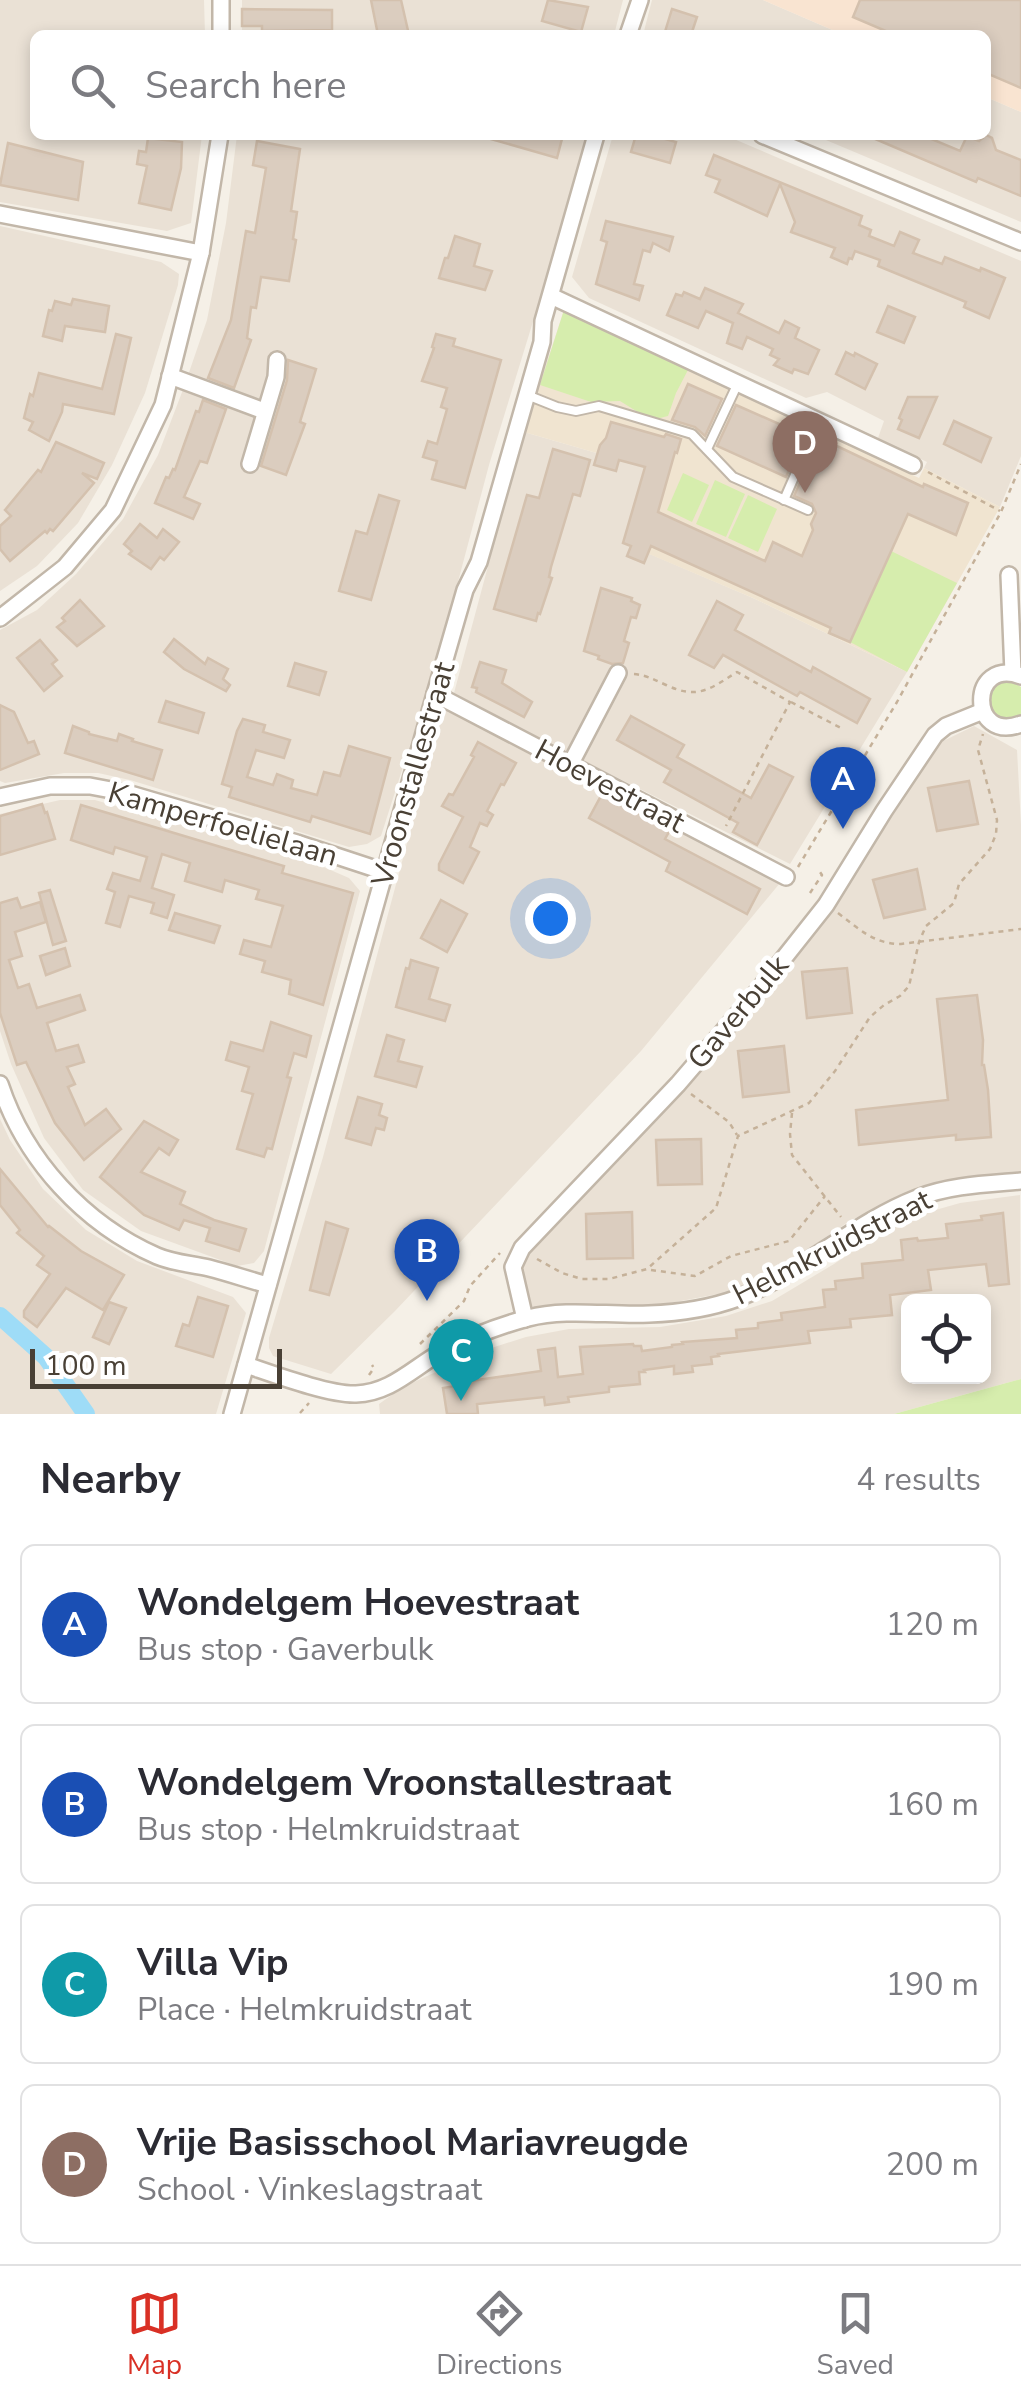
<!DOCTYPE html>
<html lang="en">
<head>
<meta charset="utf-8">
<style>
	:root { --surface:#fff; --page:#f2f2f3; --text:#2b2b33; --muted:#7c7c81; --line:#e1e1e2; --accent:#d93025 }
	body { margin:0; font-family:"Nunito Sans",sans-serif; background:var(--page); color:var(--text) }
	.controls { position:absolute; right:30px; bottom:30px; display:grid; overflow:hidden; border-radius:15px; box-shadow:0 5px 15px #0003 }
	.controls button { width:90px; height:90px; display:grid; place-items:center; padding:0; border:0; border-bottom:2px solid var(--line); background:var(--surface); color:var(--text); font:50px sans-serif }
	.scale { position:absolute; left:30px; bottom:25px; width:252px; box-sizing:border-box; padding-left:10px; border:5px solid #494035; border-top:0; font-size:28px; line-height:35px; white-space:nowrap; color:#494035; -webkit-text-stroke:8px #fff; paint-order:stroke }
	.you { position:absolute; left:550px; top:918px; width:35px; height:35px; margin:-25px; border:8px solid #fff; border-radius:50%; background:#1a73e8; box-shadow:0 0 0 15px #1a73e833 }
	.badge { display:grid; place-items:center; width:65px; height:65px; border-radius:50%; background:var(--accent); color:#fff; font-size:32px; font-weight:700 }
	.pin { position:absolute; translate:-50% -82px; filter:drop-shadow(0 2px 5px #0008) }
	.pin::after { content:''; position:absolute; top:52px; width:35px; height:30px; background:inherit; clip-path:polygon(0 0,100% 0,50% 100%) }
	.list { margin:0; padding:0; list-style:none }
	h2 { display:flex; justify-content:space-between; align-items:center; height:130px; margin:0; padding:0 40px; font-size:42px }
	h2 small { font-size:32px; font-weight:400; color:var(--muted) }
	.list li { display:grid; grid-template-columns:65px 1fr auto; gap:30px; align-items:center; box-sizing:border-box; height:160px; margin:0 20px 20px; padding:0 20px; border:2px solid var(--line); border-radius:15px }
	.list b { display:block; font-size:38px; white-space:nowrap }
	.list p { margin:0; font-size:32px; white-space:nowrap; color:var(--muted) }
	.list em { font-size:32px; font-style:normal; color:var(--muted) }
	.icon { flex:none; width:55px; height:55px; fill:none; stroke:currentColor; stroke-width:2; stroke-linecap:round; stroke-linejoin:round }
	.map { position:relative; flex:none; width:1021px; height:1414px; overflow:hidden }
	.search { position:absolute; background:var(--surface); box-shadow:0 5px 15px #0003; left:30px; right:30px; top:30px; height:110px; display:flex; align-items:center; gap:25px; box-sizing:border-box; padding:0 35px; border-radius:15px; color:var(--muted); font-size:38px }
	.sheet { height:850px; background:var(--surface) }
	nav { display:flex; justify-content:space-around; align-items:center; box-sizing:border-box; height:140px; border-top:2px solid var(--line); background:var(--surface); font-size:28px; color:var(--muted) }
	nav a { display:grid; justify-items:center; gap:5px }
	nav .on { color:var(--accent) }
	.map>svg:first-child { display:block }
	.residential { fill:#eae1d5; fill-rule:evenodd }
	.commercial { fill:#f9e4d1 }
	.education { fill:#f0e4d0 }
	.green { fill:#d6edad }
	.lines { fill:none; stroke-linecap:round; stroke-linejoin:round }
	.canal { stroke:#9edcf7; stroke-width:18 }
	.building { fill:#dbcdbf; stroke:#d4c1ae; stroke-width:2.5 }
	.lane-casing { stroke:#c2b7a9; stroke-width:12 }
	.street-casing { stroke:#c2b7a9; stroke-width:20 }
	.path { stroke:#c5b199; stroke-width:2.5; stroke-dasharray:5 5; stroke-linecap:butt }
	.lane { stroke:#fff; stroke-width:8 }
	.street { stroke:#fff; stroke-width:15 }
	.labels { text-anchor:middle; stroke-width:9; stroke-linejoin:round; paint-order:stroke }
	.street-label { font-size:30px; fill:#494035; stroke:#fff }
</style>
</head>
<body>
<div class="map">
<svg width="1021" height="1414" viewBox="0 0 1021 1414">
	<rect width="100%" height="100%" fill="#f5f0e7"/>
	<g class="residential">
		<polygon points="0,0 204,0 205,35 35,35 35,135 202,135 191,223 167,231 0,202"/>
		<polygon points="242,0 623,0 614,35 242,35"/>
		<polygon points="652,0 763,0 844,35 643,35"/>
		<polygon points="986,97 1021,112 1021,222 814,135 986,135"/>
		<polygon points="237,135 587,135 555,250 489,465 438,657 381,836 367,844 349,847 130,780 98,773 64,773 5,783 0,781 0,630 37,610 76,574 123,519 158,455 184,387 207,320 226,223"/>
		<polygon points="613,135 722,135 734,139 1021,261 1021,456 1000,507 924,468 927,462 878,438 884,421 827,392 806,398 589,298 572,277"/>
		<polygon points="0,226 161,262 179,274 178,285 145,393 112,465 78,523 37,566 0,591"/>
		<polygon points="524,432 645,467 624,543 753,598 907,672 790,864 592,765 454,693"/>
		<polygon points="444,705 780,883 641,1051 395,1311 331,1374 273,1356 269,1348 269,1338 323,1157"/>
		<polygon points="974,726 1017,750 1021,825 1021,1172 939,1181 851,1220 783,1266 729,1292 654,1306 537,1309 528,1303 521,1268 532,1245 826,915 937,744"/>
		<polygon points="60,800 95,800 319,865 349,878 360,891 264,1251 254,1263 237,1266 141,1231 83,1190 44,1138 11,1064 0,1031 0,814"/>
		<polygon points="0,1119 10,1140 43,1189 86,1230 137,1261 233,1297 246,1313 216,1414 0,1414"/>
		<path d="M1020,1195L1021,1379L894,1414H380L379,1404L403,1387L482,1351L526,1337L569,1329L660,1327L726,1316L772,1301L834,1264L871,1239L918,1215L960,1203ZM908,1302H984V1376H908Z"/>
	</g>
	<polygon class="commercial" points="763,0 1021,0 1021,112 986,97 986,35 844,35"/>
	<polygon class="education" points="564,310 919,478 924,468 1000,507 907,672 753,598 623,543 645,467 524,432"/>
	<g class="green">
		<polygon points="564,310 689,368 676,393 668,416 656,419 641,414 620,401 591,402 540,385"/>
		<polygon points="683,473 709,485 692,522 667,510"/>
		<polygon points="715,480 745,494 726,537 696,524"/>
		<polygon points="748,495 777,509 758,552 728,538"/>
		<polygon points="891,551 957,583 907,672 850,642"/>
		<path d="M1005,681H1012L1021,687V715C1007,725 997,718 988,706C989,693 991,685 1005,681Z"/>
		<polygon points="1021,1379 1021,1414 894,1414"/>
	</g>
	<g class="lines">
		<polyline class="canal" points="0,1316 46,1357 86,1414"/>
	</g>
	<g class="building">
		<polygon points="371,0 401,0 409,35 378,35"/>
		<polygon points="548,0 588,7 581,32 542,21"/>
		<polygon points="860,0 1021,0 1021,88 986,73 986,35 895,35 853,17"/>
		<polygon points="242,9 332,10 332,30 262,31 262,26 242,26"/>
		<polygon points="672,9 697,17 691,35 664,35"/>
		<polygon points="491,135 563,135 557,158 491,139"/>
		<polygon points="636,135 651,135 676,142 670,163 631,152"/>
		<polygon points="866,135 922,135 960,151 967,136 979,141 986,135 992,138 996,150 1021,160 1021,196 978,178 976,182"/>
		<polygon points="148,138 182,142 181,168 171,210 139,203 147,166 137,164 139,151 146,152"/>
		<polygon points="257,141 300,149 291,211 297,212 293,239 296,240 289,281 261,277 256,308 251,307 247,338 251,340 234,388 208,378 231,320 246,231 255,233 266,168 253,165"/>
		<polygon points="8,143 83,162 78,200 0,185"/>
		<polygon points="714,155 862,216 859,225 871,230 869,236 894,246 900,232 919,240 913,253 942,264 945,257 980,271 981,268 1005,278 989,318 964,307 966,302 878,266 880,260 855,251 852,259 849,258 847,264 831,257 835,248 791,232 795,222 780,184 767,216 715,192 720,180 706,175"/>
		<polygon points="606,221 673,237 669,251 653,243 650,252 643,250 634,284 643,286 639,300 596,284 607,242 601,240"/>
		<polygon points="455,236 480,244 474,266 492,271 485,290 439,278 445,258 448,258"/>
		<polygon points="705,288 743,304 738,313 779,333 785,321 799,328 795,338 819,350 808,374 794,369 792,373 774,365 779,359 770,355 773,349 747,337 742,349 727,343 733,323 706,311 698,328 667,315 676,294 682,296 684,292 700,299"/>
		<polygon points="73,299 109,306 105,332 65,326 62,341 43,336 49,310 52,311 55,301 71,305"/>
		<polygon points="888,306 915,317 904,343 877,332"/>
		<polygon points="116,334 131,338 114,414 63,404 62,412 49,441 29,430 33,422 24,418 30,394 33,396 39,373 102,389"/>
		<polygon points="436,334 455,339 453,346 501,360 465,488 432,479 437,461 423,457 428,441 437,444 447,409 441,407 447,388 422,381 434,348 432,347"/>
		<polygon points="846,352 854,356 855,353 877,364 865,389 836,374"/>
		<polygon points="288,360 316,369 300,422 305,424 286,475 261,466 287,380"/>
		<polygon points="688,384 722,399 705,436 695,427 672,420"/>
		<polygon points="908,397 937,397 919,438 898,429 902,420 899,418"/>
		<polygon points="203,400 226,409 207,463 200,461 184,497 200,504 193,519 155,503 166,477 169,478 173,469 175,470 196,411 199,412"/>
		<polygon points="736,405 804,435 786,477 717,446"/>
		<polygon points="954,421 991,438 981,462 944,444"/>
		<polygon points="611,422 664,437 666,434 681,439 677,453 675,452 658,512 765,561 773,542 802,556 813,530 811,524 816,513 812,504 794,496 818,440 839,447 923,487 924,484 968,503 956,535 908,514 850,642 829,633 831,628 651,546 644,563 627,556 631,546 623,543 645,467 619,460 616,471 594,465 600,445 606,438"/>
		<polygon points="56,442 104,463 97,479 82,473 94,483 53,531 50,529 47,533 45,531 10,561 0,549 0,526 11,516 5,510 38,470 41,472"/>
		<polygon points="553,449 590,460 580,496 573,494 551,567 549,577 552,578 540,614 538,613 536,621 494,609 527,495 539,498"/>
		<polygon points="379,495 399,501 371,600 339,591 356,531 367,534"/>
		<polygon points="140,524 157,538 163,529 179,542 164,560 160,557 151,569 129,554 132,551 124,544"/>
		<polygon points="601,588 632,598 631,601 640,605 636,618 631,617 624,641 629,643 623,663 612,664 598,659 599,656 584,651"/>
		<polygon points="80,600 104,626 77,646 57,627 65,621 62,618"/>
		<polygon points="717,601 743,615 735,630 811,672 813,667 870,699 857,723 800,692 797,696 723,655 714,668 689,655"/>
		<polygon points="174,639 205,664 208,658 228,669 223,679 230,685 226,691 184,669 164,652"/>
		<polygon points="40,640 57,660 52,664 62,676 44,691 17,658"/>
		<polygon points="480,662 506,670 502,683 532,702 524,717 476,692 477,688 472,687"/>
		<polygon points="295,663 326,672 319,695 288,686"/>
		<polygon points="166,701 204,713 198,733 159,722"/>
		<polygon points="0,705 14,712 28,743 34,741 39,754 0,770"/>
		<polygon points="631,716 684,745 677,757 751,798 769,765 793,777 757,845 733,832 738,823 664,782 671,770 617,740"/>
		<polygon points="243,719 265,725 263,732 290,740 284,758 256,750 247,777 273,785 277,774 293,780 291,788 317,795 324,772 340,776 349,746 390,758 370,834 312,816 310,822 229,797 232,787 222,784 237,731"/>
		<polygon points="73,726 89,732 89,734 117,741 119,734 133,739 132,741 162,750 153,780 65,753"/>
		<polygon points="478,742 516,763 504,785 501,784 487,811 493,815 487,826 480,823 470,847 479,852 463,883 439,870 439,864 463,817 442,806 449,794 453,795 474,757 471,755"/>
		<polygon points="969,781 978,824 937,831 928,788"/>
		<polygon points="602,794 670,830 665,839 760,889 747,914 666,871 670,862 589,818"/>
		<polygon points="42,804 45,813 47,812 55,839 0,855 0,816"/>
		<polygon points="81,805 284,866 282,873 353,893 323,1005 289,994 291,980 262,972 265,961 240,954 244,940 271,947 283,906 256,899 259,890 225,880 222,892 185,881 190,863 162,854 152,888 174,895 167,918 151,913 154,903 129,896 120,927 106,923 115,892 107,889 113,873 140,881 147,857 115,847 113,854 71,840"/>
		<polygon points="917,869 925,909 884,918 873,880"/>
		<polygon points="50,890 66,941 53,945 39,893"/>
		<polygon points="17,898 21,908 40,902 46,922 15,932 22,956 9,960 18,988 29,984 37,1008 80,995 85,1010 47,1023 56,1051 78,1045 84,1062 67,1067 75,1084 68,1087 85,1125 106,1109 121,1129 84,1160 55,1123 26,1062 17,1065 0,1013 0,903"/>
		<polygon points="441,900 467,914 447,952 421,938"/>
		<polygon points="175,913 220,926 214,943 169,930"/>
		<polygon points="65,948 70,966 46,975 40,956"/>
		<polygon points="411,960 438,968 429,999 450,1005 445,1021 396,1007 406,968 409,969"/>
		<polygon points="847,968 852,1013 807,1018 802,972"/>
		<polygon points="977,995 983,1040 982,1065 984,1065 988,1090 991,1137 956,1140 956,1135 859,1145 856,1110 948,1100 937,999"/>
		<polygon points="271,1022 311,1036 306,1057 294,1053 287,1077 291,1078 278,1126 272,1149 267,1148 264,1157 237,1149 253,1094 242,1091 249,1067 226,1060 231,1042 263,1051"/>
		<polygon points="387,1035 404,1040 398,1061 422,1067 416,1087 375,1076"/>
		<polygon points="784,1046 789,1092 743,1097 738,1051"/>
		<polygon points="358,1097 382,1104 379,1115 387,1118 384,1130 376,1128 371,1145 346,1138"/>
		<polygon points="144,1121 178,1140 169,1155 159,1148 141,1172 185,1192 180,1204 214,1220 246,1229 239,1251 206,1241 210,1228 184,1220 179,1230 144,1215 100,1177"/>
		<polygon points="701,1139 702,1184 658,1185 656,1140"/>
		<polygon points="0,1169 48,1227 49,1226 81,1251 124,1275 103,1310 66,1288 37,1327 24,1317 24,1311 50,1274 37,1265 44,1256 17,1233 20,1230 0,1205"/>
		<polygon points="632,1212 633,1258 587,1259 586,1214"/>
		<polygon points="1003,1213 1009,1284 989,1286 986,1264 928,1270 931,1290 890,1295 892,1315 850,1319 851,1327 808,1331 810,1343 718,1354 719,1356 711,1357 712,1364 692,1366 693,1372 674,1374 674,1366 644,1370 645,1372 639,1372 640,1384 609,1387 609,1392 568,1397 569,1402 545,1405 544,1397 477,1404 478,1414 447,1414 443,1388 456,1386 456,1383 541,1371 538,1350 555,1348 558,1377 583,1374 580,1347 633,1344 634,1346 641,1346 642,1351 672,1347 672,1345 683,1344 682,1342 737,1338 736,1330 758,1328 758,1323 782,1320 781,1313 825,1307 823,1290 836,1289 835,1281 863,1278 862,1264 903,1260 901,1240 917,1238 918,1241 948,1238 946,1224 982,1220 981,1216"/>
		<polygon points="326,1222 348,1229 329,1295 310,1290"/>
		<polygon points="198,1297 228,1306 213,1357 176,1346 183,1324 189,1326"/>
		<polygon points="109,1302 126,1308 109,1344 93,1337"/>
	</g>
	<g class="lines">
		<g class="lane-casing">
			<g id="lane">
				<polyline points="527,395 557,407 576,411 599,406 692,434 733,477 808,510"/>
				<polyline points="707,449 738,383"/>
				<polyline points="784,500 819,420"/>
			</g>
		</g>
		<g class="street-casing">
			<g id="street">
				<polyline points="221,35 221,0"/>
				<polyline points="628,35 640,0"/>
				<polyline points="762,135 1021,242"/>
				<polyline points="0,214 201,253"/>
				<polyline points="551,296 913,465"/>
				<polyline points="170,376 264,411"/>
				<polyline points="250,464 276,377 277,360"/>
				<polyline points="1009,575 1013,673"/>
				<polyline points="0,618 65,567 113,510 163,405 201,253 220,135"/>
				<path d="M1021,676C969,656 968,744 1021,724"/>
				<polyline points="435,694 786,877"/>
				<polyline points="570,765 618,673"/>
				<polyline points="0,797 50,786 90,786 127,793 297,843 385,872"/>
				<path d="M0,1084C25,1160 84,1224 157,1256C173,1263 192,1264 209,1268C229,1273 249,1280 268,1285"/>
				<polyline points="525,1319 513,1267 522,1248 678,1084 757,992 826,905 884,811 935,735 946,726 983,711"/>
				<path d="M246,1365C273,1374 329,1395 356,1394C391,1393 414,1367 443,1351C470,1337 498,1326 528,1318C567,1308 609,1316 649,1314C678,1313 711,1308 738,1298C802,1273 853,1223 917,1198C950,1185 986,1184 1021,1181"/>
				<polyline points="232,1414 435,694 465,590 479,562 542,342 543,321 596,135"/>
			</g>
		</g>
		<g class="path">
			<polyline points="928,472 1000,511"/>
			<path d="M634,674C646,675 655,680 666,685C698,700 710,689 737,672L790,702L726,826"/>
			<polyline points="791,702 841,728"/>
			<polyline points="798,867 897,702 1001,512 1021,464"/>
			<polyline points="810,893 822,875 820,872"/>
			<path d="M838,913C859,929 874,944 901,944L1021,929"/>
			<polyline points="691,1094 729,1122 737,1135"/>
			<polyline points="792,1113 790,1134 792,1155 841,1217"/>
			<polyline points="537,1259 562,1273 582,1279 609,1279 647,1269 716,1208 738,1136 809,1103 835,1071 870,1017 884,1005 900,996 909,986 919,942 926,926 954,903 959,884 990,849 996,834 997,820 978,750 983,734"/>
			<polyline points="651,1270 695,1276 731,1256 789,1241 825,1196"/>
			<polyline points="420,1344 464,1301 470,1286 500,1253"/>
			<polyline points="369,1375 374,1368 372,1365"/>
			<polyline points="300,1413 309,1403"/>
		</g>
		<use href="#lane" class="lane"/>
		<use href="#street" class="street"/>
	</g>
	<g class="labels">
		<g class="street-label">
			<text transform="translate(413 774) rotate(-74)" y="10">Vroonstallestraat</text>
			<text transform="translate(610 786) rotate(28)" y="10">Hoevestraat</text>
			<text transform="translate(223 824) rotate(16)" y="10">Kamperfoelielaan</text>
			<text transform="translate(738 1012) rotate(-50)" y="10">Gaverbulk</text>
			<text transform="translate(832 1247) rotate(-27)" y="10">Helmkruidstraat</text>
		</g>
	</g>
</svg>
<div class="controls">
<button><svg class="icon" aria-label="locate" viewBox="0 0 24 24"><circle cx="12" cy="12" r="6"/><path d="M12 2v4M12 18v4M2 12h4M18 12h4"/></svg></button>
</div>
<div class="scale">100 m</div>
<div class="you"></div>
<div class="pin badge" style="left:843px;top:829px;background:#1a4fb4">A</div>
<div class="pin badge" style="left:427px;top:1301px;background:#1a4fb4">B</div>
<div class="pin badge" style="left:461px;top:1401px;background:#0f9aa8">C</div>
<div class="pin badge" style="left:805px;top:493px;background:#8d6e63">D</div>
<div class="search"><svg class="icon" aria-label="search" viewBox="0 0 24 24"><circle cx="10" cy="10" r="6"/><path d="M15 15l6 6"/></svg>Search here</div>
</div>
<section class="sheet">
<h2>Nearby<small>4 results</small></h2>
<ul class="list">
<li><span class="badge" style="background:#1a4fb4">A</span><div><b>Wondelgem Hoevestraat</b><p>Bus stop · Gaverbulk</p></div><em>120 m</em></li>
<li><span class="badge" style="background:#1a4fb4">B</span><div><b>Wondelgem Vroonstallestraat</b><p>Bus stop · Helmkruidstraat</p></div><em>160 m</em></li>
<li><span class="badge" style="background:#0f9aa8">C</span><div><b>Villa Vip</b><p>Place · Helmkruidstraat</p></div><em>190 m</em></li>
<li><span class="badge" style="background:#8d6e63">D</span><div><b>Vrije Basisschool Mariavreugde</b><p>School · Vinkeslagstraat</p></div><em>200 m</em></li>
</ul>
</section>
<nav>
<a class="on"><svg class="icon" aria-label="map" viewBox="0 0 24 24"><path d="M3 6l6-2 6 2 6-2v14l-6 2-6-2-6 2zM9 4v14M15 6v14"/></svg>Map</a>
<a><svg class="icon" aria-label="directions" viewBox="0 0 24 24"><path d="M12 3l9 9-9 9-9-9zM9 14v-3h6M13 9l2 2-2 2"/></svg>Directions</a>
<a><svg class="icon" aria-label="saved" viewBox="0 0 24 24"><path d="M7 4h10v16l-5-4-5 4z"/></svg>Saved</a>
</nav>
</body>
</html>
